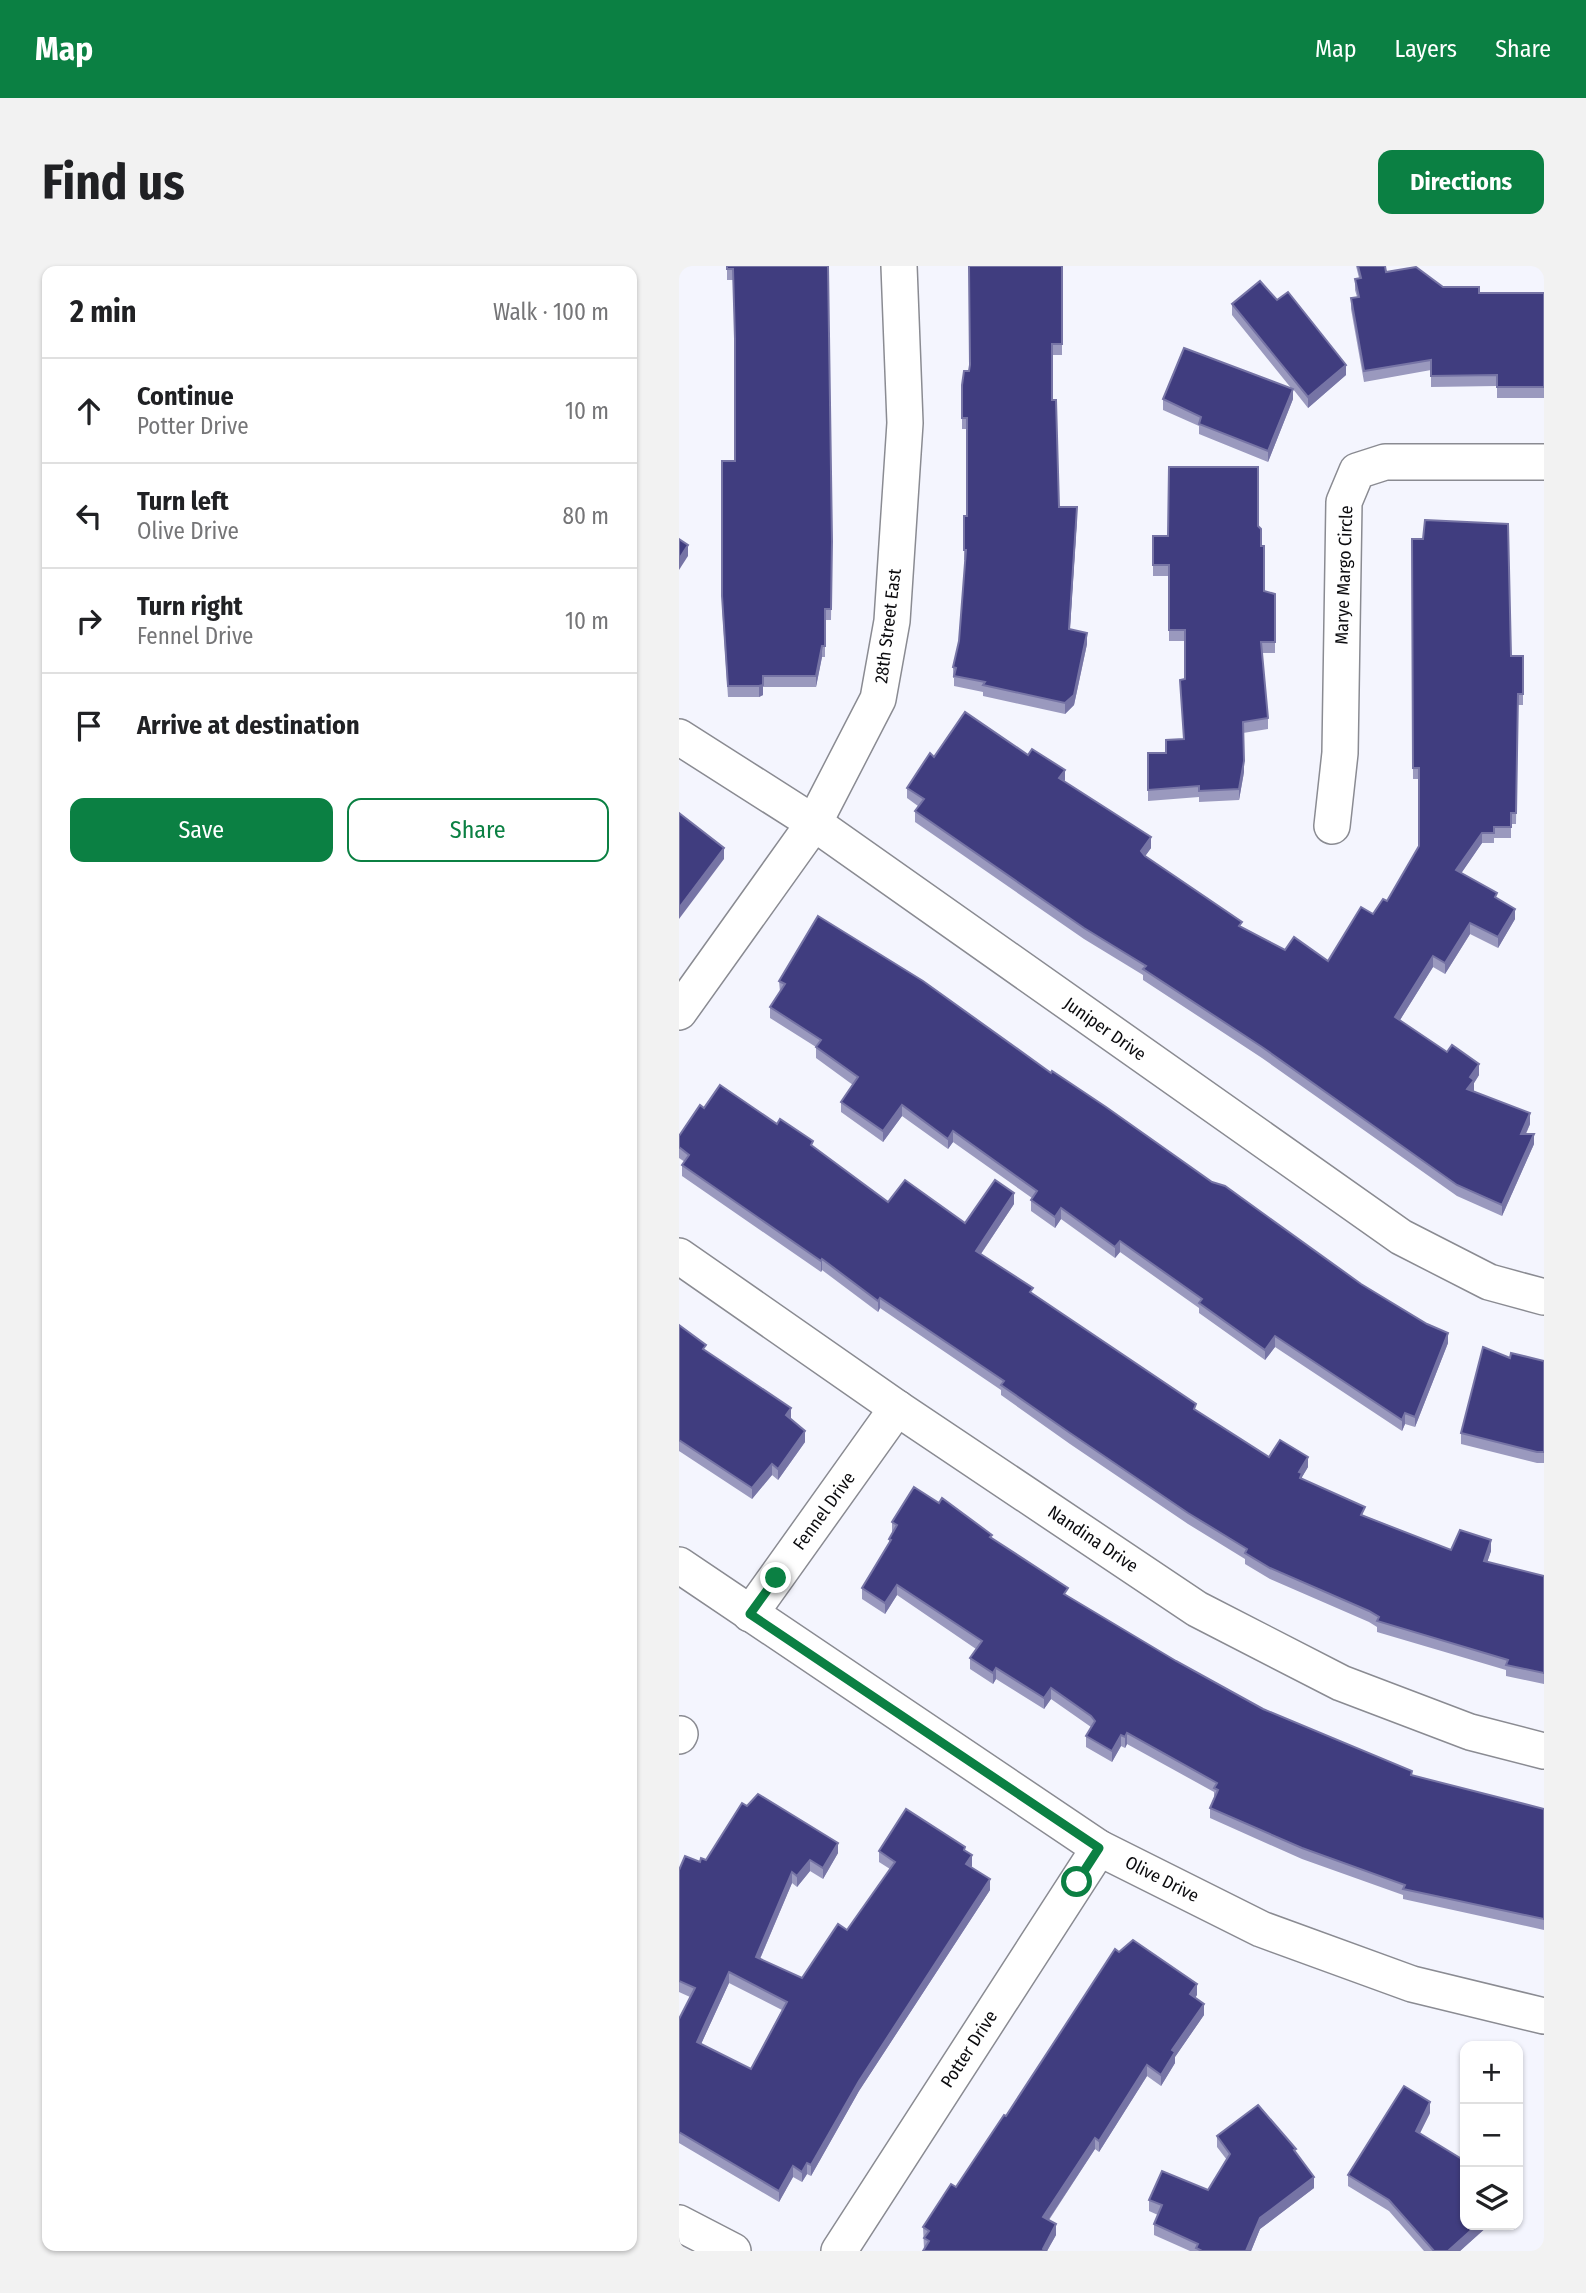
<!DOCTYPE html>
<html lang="en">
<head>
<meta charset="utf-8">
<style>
	:root { --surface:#fff; --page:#f2f2f2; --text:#202124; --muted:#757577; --line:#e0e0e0; --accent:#0b8043 }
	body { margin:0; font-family:"Fira Sans Condensed",sans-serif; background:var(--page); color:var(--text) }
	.controls { position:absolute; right:21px; bottom:21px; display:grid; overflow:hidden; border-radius:14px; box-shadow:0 2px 5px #0004 }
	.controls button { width:63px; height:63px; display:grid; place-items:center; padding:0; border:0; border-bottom:2px solid var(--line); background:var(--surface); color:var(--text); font:35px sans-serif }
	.stop { position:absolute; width:21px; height:21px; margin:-16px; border:5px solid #0b8043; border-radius:50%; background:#fff }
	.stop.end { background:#0b8043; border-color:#fff; box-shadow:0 2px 7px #0008 }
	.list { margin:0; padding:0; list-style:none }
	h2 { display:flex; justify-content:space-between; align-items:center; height:91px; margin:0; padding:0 28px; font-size:30px }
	h2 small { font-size:23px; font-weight:400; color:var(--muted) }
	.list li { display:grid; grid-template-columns:46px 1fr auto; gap:21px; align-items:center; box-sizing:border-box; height:105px; padding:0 28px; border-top:2px solid var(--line) }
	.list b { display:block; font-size:26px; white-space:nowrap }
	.list p { margin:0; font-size:23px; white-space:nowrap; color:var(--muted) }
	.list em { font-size:23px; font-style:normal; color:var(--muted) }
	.actions { display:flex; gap:14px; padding:21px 28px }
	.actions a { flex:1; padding:16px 0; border:2px solid var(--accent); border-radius:14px; text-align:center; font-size:24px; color:var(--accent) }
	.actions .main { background:var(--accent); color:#fff }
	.icon { flex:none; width:38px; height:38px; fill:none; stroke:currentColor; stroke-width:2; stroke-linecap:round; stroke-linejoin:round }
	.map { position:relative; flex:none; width:865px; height:1985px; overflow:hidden; border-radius:14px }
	header { display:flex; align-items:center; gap:42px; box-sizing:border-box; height:98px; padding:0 35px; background:var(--accent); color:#fff }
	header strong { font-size:33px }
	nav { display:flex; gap:38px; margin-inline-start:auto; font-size:24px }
	.intro { display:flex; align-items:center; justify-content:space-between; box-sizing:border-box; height:168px; padding:0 42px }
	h1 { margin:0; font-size:49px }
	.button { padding:18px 32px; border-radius:14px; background:var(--accent); color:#fff; font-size:24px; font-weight:700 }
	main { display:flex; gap:42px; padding:0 42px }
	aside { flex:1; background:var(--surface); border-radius:14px; box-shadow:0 2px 5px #0004 }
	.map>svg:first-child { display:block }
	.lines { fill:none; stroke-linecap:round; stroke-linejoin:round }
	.street-casing { stroke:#8a8b92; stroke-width:38 }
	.street { stroke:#fff; stroke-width:35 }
	.wall { fill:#9a99be; fill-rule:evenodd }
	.shaded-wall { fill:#7674a5 }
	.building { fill:#403d7f; stroke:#7674a5; stroke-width:2; fill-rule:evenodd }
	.route { stroke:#0b8043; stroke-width:9 }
	.labels { text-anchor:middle; stroke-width:7; stroke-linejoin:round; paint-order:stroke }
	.street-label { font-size:18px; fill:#0b0b0e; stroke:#fff }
</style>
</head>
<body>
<header>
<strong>Map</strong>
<nav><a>Map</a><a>Layers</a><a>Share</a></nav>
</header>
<div class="intro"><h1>Find us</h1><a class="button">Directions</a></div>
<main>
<aside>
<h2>2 min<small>Walk · 100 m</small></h2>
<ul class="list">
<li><svg class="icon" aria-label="ahead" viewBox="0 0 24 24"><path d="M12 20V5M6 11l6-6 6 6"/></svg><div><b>Continue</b><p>Potter Drive</p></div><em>10 m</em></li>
<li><svg class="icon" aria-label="left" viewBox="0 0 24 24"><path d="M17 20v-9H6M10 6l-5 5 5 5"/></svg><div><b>Turn left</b><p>Olive Drive</p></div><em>80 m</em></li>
<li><svg class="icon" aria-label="right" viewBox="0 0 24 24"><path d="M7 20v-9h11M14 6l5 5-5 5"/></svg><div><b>Turn right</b><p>Fennel Drive</p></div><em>10 m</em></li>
<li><svg class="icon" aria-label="arrive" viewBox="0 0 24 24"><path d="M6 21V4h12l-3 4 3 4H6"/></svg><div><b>Arrive at destination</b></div></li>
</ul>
<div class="actions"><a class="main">Save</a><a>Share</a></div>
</aside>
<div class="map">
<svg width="865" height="1985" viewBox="0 0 865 1985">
	<rect width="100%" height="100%" fill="#f4f5fe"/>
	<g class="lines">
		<g class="street-casing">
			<g id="street">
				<polyline points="0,471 135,557 722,971 810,1016 865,1031"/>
				<polyline points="653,560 661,487 665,236 678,205 706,196 865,196"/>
				<polyline points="0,746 135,557 199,433 213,355 226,157 220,0"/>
				<polyline points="0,990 218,1142 518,1343 662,1417 791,1466 865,1485"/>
				<polyline points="0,1299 420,1582 582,1663 733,1718 865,1750"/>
				<polyline points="71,1348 218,1142"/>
				<polyline points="0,1470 1,1468"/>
				<polyline points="0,1957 54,1985"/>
				<polyline points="160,1985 420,1582"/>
			</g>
		</g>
		<use href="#street" class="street"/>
	</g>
	<g class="wall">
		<polygon points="48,0 149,0 153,285 152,354 146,354 146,391 143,391 137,421 84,421 84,429 80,431 49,431 43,341 43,195 56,195 56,82 54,14 48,14"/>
		<polygon points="383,0 383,89 373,89 373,134 380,241 398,252 391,363 408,378 395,439 386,448 304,430 304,426 275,420 275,412 274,412 274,401 280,375 287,294 285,294 285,250 288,250 288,163 283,163 283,119 290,105 291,99"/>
		<polygon points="677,0 706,0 707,6 764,21 800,27 865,27 865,132 818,132 818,120 752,121 752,104 685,116 672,43 672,32 678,31 676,24 676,13 680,12"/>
		<polygon points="553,38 667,109 629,142 614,123 614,133 589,196 520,168 520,160 484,144 484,133 612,122 553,49"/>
		<polygon points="579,260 582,280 585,325 596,328 596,387 583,387 589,452 589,463 564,467 565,506 560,534 520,536 520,531 469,535 469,487 487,487 505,473 501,414 506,413 506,375 490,375 490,310 474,310 474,270 489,270"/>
		<polygon points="733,273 832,390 844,390 844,439 839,439 837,558 832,558 832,572 815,572 815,577 803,577 782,607 818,632 836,653 819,682 791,668 766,708 754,701 721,754 800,809 795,817 795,825 851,858 847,868 855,878 823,950 778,930 583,792 464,714 464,709 405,673 236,556 236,545 239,540 228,532 228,522 255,491 385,515 472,582 466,590 563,661 606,684 649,695 708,635 740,580 740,513 734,513"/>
		<polygon points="100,715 372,807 769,1077 736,1161 726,1158 723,1165 596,1081 586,1094 520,1047 520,1042 441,986 436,992 382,953 376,962 352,945 352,934 353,932 274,876 269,883 223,850 204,876 162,846 162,836 174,819 137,792 137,781 91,752 91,741 101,726"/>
		<polygon points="25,842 98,858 134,881 209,936 286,957 335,938 302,988 354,1028 517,1144 590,1191 629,1201 623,1211 623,1213 686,1250 772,1284 812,1285 808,1296 865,1310 865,1418 827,1410 827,1404 698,1366 698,1361 690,1356 591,1313 566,1298 566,1293 509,1258 391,1178 322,1129 322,1124 201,1042 199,1046 143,1004 142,1006 3,910 3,899 6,896 0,892 0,870"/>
		<polygon points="0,1059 27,1085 112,1153 126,1176 99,1214 93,1209 73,1233 0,1185"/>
		<polygon points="831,1092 865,1095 865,1197 858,1197 782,1178 782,1167"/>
		<polygon points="213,1256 313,1272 389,1330 497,1395 584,1443 733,1509 865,1543 865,1664 724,1633 724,1629 623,1593 531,1552 531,1542 535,1532 535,1526 448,1478 446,1482 442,1480 433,1496 407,1481 407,1470 412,1461 372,1433 365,1443 317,1413 314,1418 291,1403 291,1392 297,1383 218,1329 206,1348 183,1333 183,1322 210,1278 210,1273 213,1267"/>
		<path d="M68,1540L159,1587L144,1613L131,1605L118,1621L113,1617L81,1693L123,1712L168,1664L211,1603L200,1596V1585H286L293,1600L292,1601L311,1624L180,1825L132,1910L128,1908L123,1916L114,1911L100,1936L0,1877V1753L11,1731L0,1726V1604L27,1594ZM50,1717L103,1744L72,1803L22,1778Z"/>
		<polygon points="518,1729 516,1732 525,1749 496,1791 496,1797 482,1820 468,1810 420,1886 416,1883 370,1954 377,1969 368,1985 244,1985 245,1983 244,1961 277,1921 327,1850"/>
		<polygon points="751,1847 741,1867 786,1959 810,1959 781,1985 745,1985 710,1945 669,1920 669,1909"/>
		<polygon points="538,1870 617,1887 635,1922 581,1963 572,1985 511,1985 475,1969 475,1958 479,1949 470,1945 470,1934 529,1924 548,1894 538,1881"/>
	</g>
	<g class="shaded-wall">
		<polygon points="667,99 667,109 629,142 629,131"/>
		<polygon points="614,123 614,133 589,196 589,185"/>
		<polygon points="398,241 398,252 390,374 390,363"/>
		<polygon points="9,279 9,290 0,304 0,293"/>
		<polygon points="408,367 408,378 395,439 386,448 386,437"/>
		<polygon points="143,380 143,391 137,421 137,410"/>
		<polygon points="84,419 84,429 80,431 80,420"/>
		<polygon points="565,495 565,506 560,534 560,523"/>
		<polygon points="386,504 386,515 380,512"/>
		<polygon points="803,567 803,577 777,615 777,604"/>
		<polygon points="472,571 472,582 462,596 462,585"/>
		<polygon points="45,582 45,593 0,653 0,642"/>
		<polygon points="836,643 836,653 819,682 819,671"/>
		<polygon points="791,657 791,668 766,708 766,697"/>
		<polygon points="754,690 754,701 716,762 716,751"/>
		<polygon points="800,798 800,809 795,817 795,825 788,823 791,811"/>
		<polygon points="223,839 223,850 204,876 204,865"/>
		<polygon points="851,847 851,858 842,878 842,868"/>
		<polygon points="274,865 274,876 269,883 269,873"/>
		<polygon points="855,868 855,878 823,950 823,939"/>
		<polygon points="335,927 335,938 297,995 297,985"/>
		<polygon points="382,942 382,953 376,962 376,951"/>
		<polygon points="441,975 441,986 436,992 436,981"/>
		<polygon points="143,993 143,1004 142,1006 142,995"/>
		<polygon points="201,1032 201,1042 199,1046 199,1035"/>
		<polygon points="769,1067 769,1077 736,1161 736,1151"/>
		<polygon points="596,1070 596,1081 586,1094 586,1084"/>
		<polygon points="112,1142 112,1153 107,1160 107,1149"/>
		<polygon points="726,1147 726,1158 723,1165 723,1154"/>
		<polygon points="126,1165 126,1176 99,1214 99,1203"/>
		<polygon points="629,1191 629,1201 623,1211 623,1218 621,1223 620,1206"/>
		<polygon points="93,1198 93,1209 73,1233 73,1222"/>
		<polygon points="812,1274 812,1285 805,1306 805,1295"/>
		<polygon points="218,1319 218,1329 206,1348 206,1337"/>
		<polygon points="317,1402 317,1413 314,1418 314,1407"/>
		<polygon points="372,1422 372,1433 365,1443 365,1432"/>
		<polygon points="448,1467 448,1478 446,1482 446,1471"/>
		<polygon points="442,1469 442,1480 433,1496 433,1485"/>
		<polygon points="159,1577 159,1587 144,1613 144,1602"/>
		<polygon points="293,1589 293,1600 287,1609 287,1598"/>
		<polygon points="131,1594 131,1605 118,1621 118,1610"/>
		<polygon points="113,1606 113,1617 77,1702 77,1691"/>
		<polygon points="311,1613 311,1624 180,1825 132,1910 132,1899 180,1815"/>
		<polygon points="50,1706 50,1717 18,1787 18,1776"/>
		<polygon points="518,1718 518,1729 511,1739 511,1728"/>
		<polygon points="525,1738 525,1749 496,1791 496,1797 482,1820 482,1809 493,1784"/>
		<polygon points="468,1799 468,1810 420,1886 420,1875"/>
		<polygon points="751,1836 751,1847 737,1875 737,1865"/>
		<polygon points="416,1872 416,1883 364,1962 364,1951"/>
		<polygon points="128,1897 128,1908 123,1916 123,1906"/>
		<polygon points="114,1900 114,1911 100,1936 100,1925"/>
		<polygon points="635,1911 635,1922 581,1963 572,1985 567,1985 581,1952"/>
		<polygon points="377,1958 377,1969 368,1985 364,1985"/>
		<polygon points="798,1959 810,1959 781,1985 769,1985"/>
	</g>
	<g class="building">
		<polygon points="48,0 149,0 153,275 152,343 146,343 146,380 143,380 137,410 84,410 84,419 80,420 49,420 43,330 43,195 56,195 56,73 54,3 48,3"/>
		<polygon points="290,0 383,0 383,78 373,78 373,134 377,134 380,241 398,241 390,363 408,367 395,429 386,437 304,419 306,416 275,410 277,402 274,401 280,375 287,284 285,284 285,250 288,250 288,152 283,152 283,119 285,105 290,105 291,99"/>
		<polygon points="679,0 706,0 707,6 737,1 764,21 800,21 800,27 865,27 865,121 818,121 818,109 752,110 752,94 685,105 672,32 680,31 676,13 682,12"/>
		<polygon points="581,15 598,34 609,26 667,99 629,131 553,38"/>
		<polygon points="505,82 614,123 589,185 520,158 522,151 484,133"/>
		<polygon points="490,201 579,201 579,260 582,263 582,280 585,280 585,325 596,328 596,376 582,376 589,452 564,456 565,495 560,523 520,525 520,520 469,524 469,487 487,487 487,474 505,473 501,414 506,413 506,364 490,364 490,299 474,299 474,270 489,270"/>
		<polygon points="746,254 829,258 832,390 844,390 844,428 839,428 837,547 832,547 832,561 815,561 815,567 803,567 777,604 818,627 816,631 836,643 819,671 791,657 766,697 754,690 716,751 768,786 773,779 800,798 791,811 795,814 788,823 851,847 842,868 855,868 823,939 778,919 583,781 464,703 467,700 405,662 236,545 245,533 228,522 251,487 255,491 286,446 349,489 353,483 386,504 380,512 472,571 462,585 466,590 563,656 560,660 606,684 615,671 649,695 682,641 694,648 704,633 708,635 740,580 740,502 734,502 733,273 744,273"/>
		<polygon points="0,273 9,279 0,293"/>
		<polygon points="0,547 45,582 0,642"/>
		<polygon points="139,650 244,715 372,807 373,805 427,841 533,916 546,920 682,1018 748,1058 769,1067 736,1151 726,1147 723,1154 596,1070 586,1084 520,1037 523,1033 441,975 436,981 382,942 376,951 352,934 358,925 274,865 269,873 223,839 204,865 162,836 179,811 137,781 142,774 91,741 106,718 100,715"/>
		<polygon points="41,819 98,858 101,853 134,875 132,879 209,936 226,914 286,957 316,914 335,927 297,985 354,1022 351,1026 517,1138 515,1143 590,1191 601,1174 629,1191 620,1206 623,1207 621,1212 686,1241 682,1249 772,1284 781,1264 812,1274 805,1295 865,1310 865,1407 827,1399 829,1394 698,1355 700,1351 690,1345 591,1302 566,1287 568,1283 509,1247 391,1167 322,1119 325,1115 201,1032 199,1035 143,993 142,995 3,899 10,889 0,881 0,870 21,839 25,842"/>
		<polygon points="0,1059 27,1079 24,1083 112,1142 107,1149 126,1165 99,1203 93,1198 73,1222 0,1174"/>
		<polygon points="804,1081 831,1092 832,1087 865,1095 865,1186 858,1186 782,1167"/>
		<polygon points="235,1221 260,1237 263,1232 313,1269 311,1271 389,1322 385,1328 497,1395 584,1443 733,1505 732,1509 865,1543 865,1653 724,1623 726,1619 623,1582 531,1542 539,1524 535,1522 538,1517 448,1467 446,1471 442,1469 433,1485 407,1470 416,1455 412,1450 372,1422 365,1432 317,1402 314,1407 291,1392 303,1375 218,1319 206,1337 183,1322 212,1274 210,1273 218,1259 213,1256"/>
		<path d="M79,1528L159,1577L144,1602L131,1594L118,1610L113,1606L77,1691L123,1712L159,1658L168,1664L216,1596L200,1585L227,1543L286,1581L285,1584L293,1589L287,1598L311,1613L180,1815L132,1899L128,1897L123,1906L114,1900L100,1925L0,1866V1753L16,1722L0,1715V1604L6,1590L21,1596L22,1592L27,1594L63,1537L68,1540ZM50,1706L108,1736L72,1803L18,1776Z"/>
		<polygon points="454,1674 518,1718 511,1728 525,1738 493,1784 496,1786 482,1809 468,1799 420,1875 416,1872 364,1951 377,1958 364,1983 367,1985 244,1985 250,1975 245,1972 250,1965 244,1961 272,1918 277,1921 325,1849 327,1850 436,1683 440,1686"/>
		<polygon points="725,1820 751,1836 737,1865 786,1895 786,1959 798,1959 769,1985 755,1985 710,1934 669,1909"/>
		<polygon points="579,1839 617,1883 615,1884 635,1911 581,1952 567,1985 523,1985 517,1982 519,1978 475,1958 483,1939 470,1934 483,1905 529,1924 551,1888 538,1870"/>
	</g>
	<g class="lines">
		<polyline class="route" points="97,1312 71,1348 420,1582 398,1616"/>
	</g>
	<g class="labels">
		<g class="street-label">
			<text transform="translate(665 309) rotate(-88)" y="6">Marye Margo Circle</text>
			<text transform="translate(209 360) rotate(-83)" y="6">28th Street East</text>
			<text transform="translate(426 763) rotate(35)" y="6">Juniper Drive</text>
			<text transform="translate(145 1245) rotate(-54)" y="6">Fennel Drive</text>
			<text transform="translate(414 1273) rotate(34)" y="6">Nandina Drive</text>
			<text transform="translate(483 1613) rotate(27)" y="6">Olive Drive</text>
			<text transform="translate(290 1783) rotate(-57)" y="6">Potter Drive</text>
		</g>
	</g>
</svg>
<div class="controls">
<button>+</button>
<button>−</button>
<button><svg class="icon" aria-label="layers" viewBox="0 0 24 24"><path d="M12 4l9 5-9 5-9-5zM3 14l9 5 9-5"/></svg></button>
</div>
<div class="stop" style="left:398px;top:1616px"></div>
<div class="stop end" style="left:97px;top:1312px"></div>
</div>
</main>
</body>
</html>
